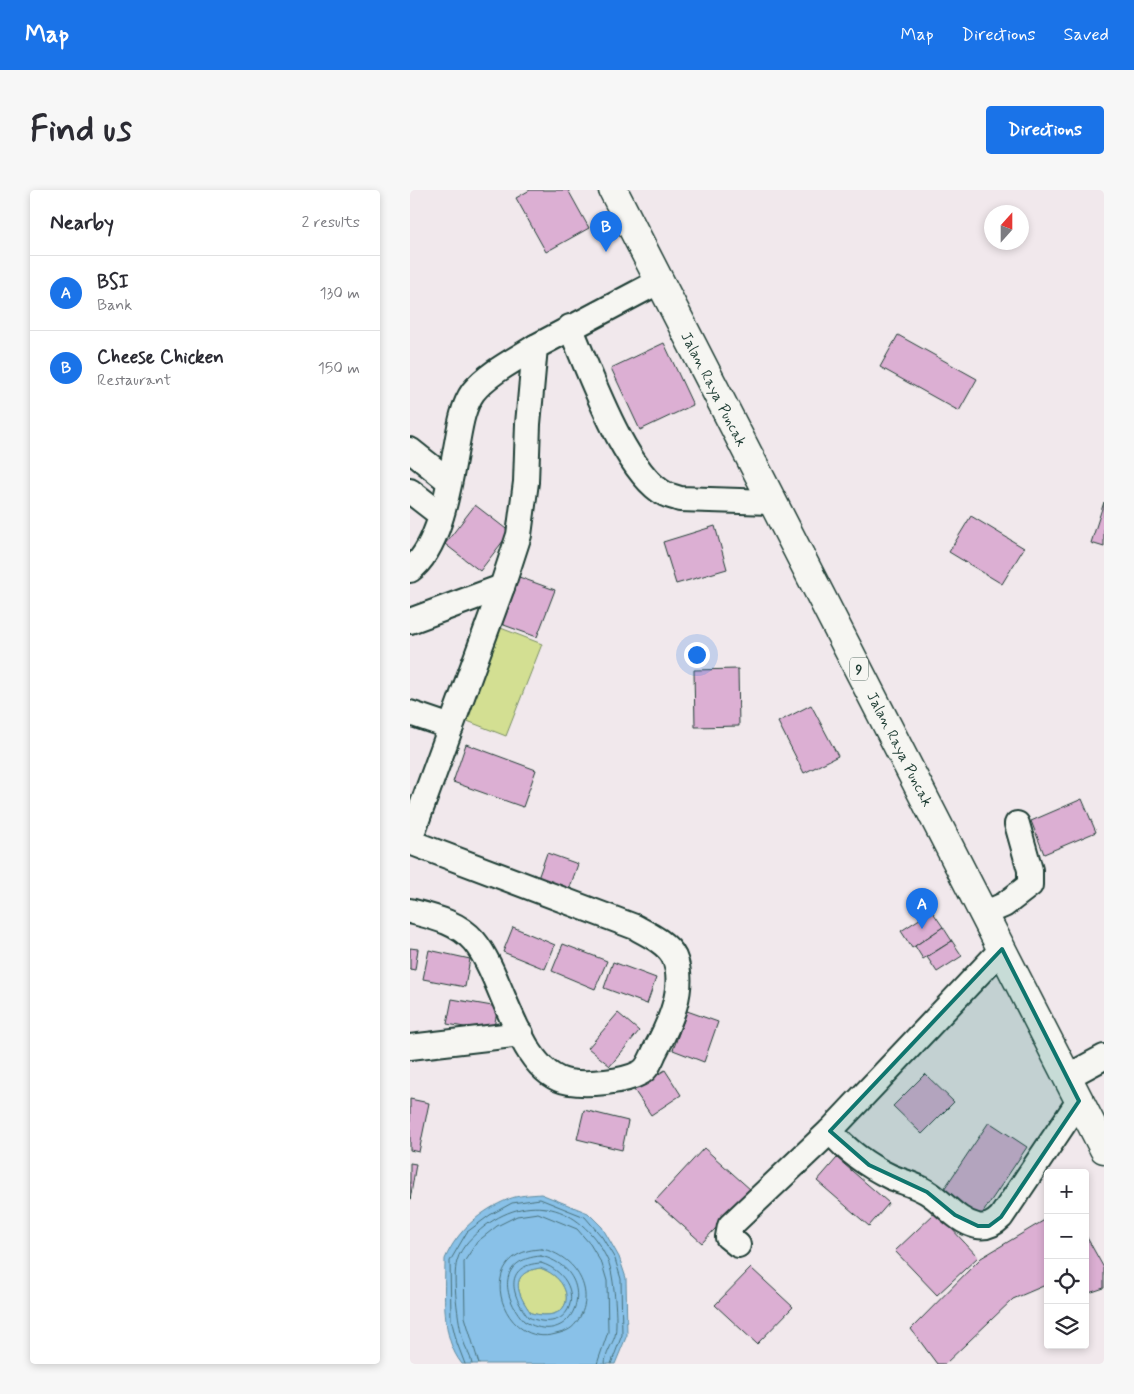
<!DOCTYPE html>
<html lang="en">
<head>
<meta charset="utf-8">
<style>
	:root { --surface:#fff; --page:#f7f7f7; --text:#2b2b33; --muted:#7c7c81; --line:#e1e1e2; --accent:#1a73e8 }
	body { margin:0; font-family:Mynerve,sans-serif; background:var(--page); color:var(--text) }
	.controls { position:absolute; right:15px; bottom:15px; display:grid; overflow:hidden; border-radius:5px; box-shadow:0 2px 8px #0003 }
	.controls button { width:45px; height:45px; display:grid; place-items:center; padding:0; border:0; border-bottom:1px solid var(--line); background:var(--surface); color:var(--text); font:25px sans-serif }
	.compass { position:absolute; left:574px; top:15px; width:45px; height:45px; border-radius:50%; background:var(--surface); box-shadow:0 2px 8px #0003; rotate:21deg }
	.you { position:absolute; left:286px; top:464px; width:18px; height:18px; margin:-12px; border:4px solid #fff; border-radius:50%; background:#1a73e8; box-shadow:0 0 0 8px #1a73e833 }
	.badge { display:grid; place-items:center; width:32px; height:32px; border-radius:50%; background:var(--accent); color:#fff; font-size:16px; font-weight:700 }
	.pin { position:absolute; translate:-50% -41px; filter:drop-shadow(0 1px 2px #0008) }
	.pin::after { content:''; position:absolute; top:26px; width:18px; height:15px; background:inherit; clip-path:polygon(0 0,100% 0,50% 100%) }
	.list { margin:0; padding:0; list-style:none }
	h2 { display:flex; justify-content:space-between; align-items:center; height:65px; margin:0; padding:0 20px; font-size:21px }
	h2 small { font-size:16px; font-weight:400; color:var(--muted) }
	.list li { display:grid; grid-template-columns:32px 1fr auto; gap:15px; align-items:center; box-sizing:border-box; height:75px; padding:0 20px; border-top:1px solid var(--line) }
	.list b { display:block; font-size:19px; white-space:nowrap }
	.list p { margin:0; font-size:16px; white-space:nowrap; color:var(--muted) }
	.list em { font-size:16px; font-style:normal; color:var(--muted) }
	.icon { flex:none; width:28px; height:28px; fill:none; stroke:currentColor; stroke-width:2; stroke-linecap:round; stroke-linejoin:round }
	.map { position:relative; flex:none; width:694px; height:1174px; overflow:hidden; border-radius:5px }
	header { display:flex; align-items:center; gap:30px; box-sizing:border-box; height:70px; padding:0 25px; background:var(--accent); color:#fff }
	header strong { font-size:24px }
	nav { display:flex; gap:28px; margin-inline-start:auto; font-size:18px }
	.intro { display:flex; align-items:center; justify-content:space-between; box-sizing:border-box; height:120px; padding:0 30px }
	h1 { margin:0; font-size:35px }
	.button { padding:12px 22px; border-radius:5px; background:var(--accent); color:#fff; font-size:18px; font-weight:700 }
	main { display:flex; gap:30px; padding:0 30px }
	aside { flex:1; background:var(--surface); border-radius:5px; box-shadow:0 2px 8px #0003 }
	.map>svg:first-child { display:block }
	.green { fill:#d3df92; stroke:#798e63 }
	.water { fill:#89c1e8; stroke:#5f8ca0; fill-rule:evenodd }
	.lines { fill:none; stroke-linecap:round; stroke-linejoin:round }
	.shore { stroke:#49727c; stroke-width:1 }
	.building { fill:#dcafd3; stroke:#1f3d34 }
	.minor-casing { stroke:#1f3d34; stroke-width:28 }
	.highway-casing { stroke:#1f3d34; stroke-width:31 }
	.minor { stroke:#f6f6f2; stroke-width:24 }
	.highway { stroke:#f6f6f2; stroke-width:28 }
	.marked { fill:#0f766e; fill-opacity:0.2; stroke:#0f766e; stroke-width:4; stroke-linejoin:round }
	.labels { text-anchor:middle; stroke-width:4; stroke-linejoin:round; paint-order:stroke }
	.shield { fill:#f6f6f2; stroke:#60746d; stroke-width:1 }
	.shield-label { font-size:14px; font-weight:bold; fill:#1f3d34 }
	.street-label { font-size:15px; fill:#1f3d34; stroke:#f6f6f2 }
</style>
</head>
<body>
<header>
<strong>Map</strong>
<nav><a>Map</a><a>Directions</a><a>Saved</a></nav>
</header>
<div class="intro"><h1>Find us</h1><a class="button">Directions</a></div>
<main>
<aside>
<h2>Nearby<small>2 results</small></h2>
<ul class="list">
<li><span class="badge">A</span><div><b>BSI</b><p>Bank</p></div><em>130 m</em></li>
<li><span class="badge">B</span><div><b>Cheese Chicken</b><p>Restaurant</p></div><em>150 m</em></li>
</ul>
</aside>
<div class="map">
<svg width="694" height="1174" viewBox="0 0 694 1174">
	<rect width="100%" height="100%" fill="#f1e8ec"/>
	<filter id="ink" filterUnits="userSpaceOnUse"><feTurbulence type="fractalNoise" baseFrequency=".02" numOctaves="2"/><feDisplacementMap in="SourceGraphic" scale="10" xChannelSelector="R" yChannelSelector="G"/><feConvolveMatrix kernelMatrix="1 2 1 2 8 2 1 2 1" color-interpolation-filters="sRGB"/></filter>
	<g filter="url(#ink)">
		<g class="green">
			<polygon points="83,435 132,454 96,546 47,527"/>
			<path d="M130,1078C166,1090 167,1135 121,1123C107,1104 98,1083 130,1078Z"/>
		</g>
		<path class="water" d="M131,1004L178,1023L192,1037L209,1067L216,1088L217,1145L205,1174H52C30,1147 35,1102 35,1069C47,1041 71,1020 99,1009C108,1005 121,1005 131,1004ZM130,1078C166,1090 167,1135 121,1123C107,1104 98,1083 130,1078Z"/>
		<g class="lines">
			<g class="shore">
				<path d="M132,1059C165,1065 189,1103 166,1133C161,1140 154,1142 146,1144C90,1160 61,1060 132,1059Z"/>
				<path d="M131,1066C193,1081 166,1163 114,1131C91,1105 88,1069 131,1066Z"/>
				<path d="M131,1073C178,1088 166,1148 118,1127C101,1105 93,1075 131,1073Z"/>
				<polyline points="55,1174 47,1153 41,1129 40,1071 57,1042 80,1025 102,1013 130,1009 175,1027 192,1047 205,1069 211,1089 212,1145 201,1174"/>
				<path d="M62,1174C61,1165 55,1158 53,1150C48,1132 42,1088 47,1071C51,1056 64,1045 75,1036C123,1000 174,1018 198,1071C204,1083 208,1133 205,1146C202,1155 195,1164 195,1174"/>
				<polyline points="69,1174 55,1127 54,1072 67,1052 87,1036 107,1026 128,1023 167,1039 180,1054 192,1074 197,1091 198,1142 187,1174"/>
			</g>
		</g>
		<g class="building">
			<polygon points="120,0 158,0 179,38 136,62 106,8"/>
			<polygon points="488,145 567,189 549,221 470,177"/>
			<polygon points="254,153 283,215 230,240 201,178"/>
			<polygon points="694,312 694,357 681,353"/>
			<polygon points="65,315 100,342 70,381 35,354"/>
			<polygon points="561,326 614,358 592,394 539,362"/>
			<polygon points="305,336 317,379 266,394 253,352"/>
			<polygon points="109,387 145,400 127,447 91,434"/>
			<polygon points="328,479 329,536 285,537 284,480"/>
			<polygon points="401,515 428,566 394,583 368,532"/>
			<polygon points="56,554 126,580 113,617 43,592"/>
			<polygon points="672,609 686,642 634,664 621,631"/>
			<polygon points="137,663 168,674 157,706 126,694"/>
			<polygon points="522,721 533,737 502,758 491,741"/>
			<polygon points="103,737 145,755 135,779 93,762"/>
			<polygon points="533,737 542,751 513,769 505,756"/>
			<polygon points="542,751 552,766 527,782 517,767"/>
			<polygon points="153,754 197,771 185,799 142,781"/>
			<polygon points="0,758 8,759 5,780 0,779"/>
			<polygon points="19,760 60,769 55,797 13,789"/>
			<polygon points="203,772 246,788 237,814 194,798"/>
			<polygon points="42,809 88,817 83,842 37,834"/>
			<polygon points="277,821 308,832 294,872 263,860"/>
			<polygon points="208,823 229,841 200,876 178,858"/>
			<polygon points="255,880 271,905 241,925 224,900"/>
			<polygon points="515,884 544,912 512,944 483,916"/>
			<polygon points="0,909 19,913 9,962 0,960"/>
			<polygon points="174,920 218,931 212,960 167,949"/>
			<polygon points="579,932 617,957 568,1030 530,1005"/>
			<polygon points="294,958 341,1000 292,1053 245,1011"/>
			<polygon points="427,968 479,1013 459,1036 407,991"/>
			<polygon points="0,973 6,974 0,1010"/>
			<polygon points="526,1022 568,1067 527,1105 485,1061"/>
			<polygon points="638,1028 638,1094 603,1109 535,1174 527,1174 501,1139 571,1068"/>
			<polygon points="675,1044 694,1078 694,1098 676,1104"/>
			<polygon points="341,1078 383,1117 347,1154 305,1115"/>
		</g>
		<g class="lines">
			<g class="minor-casing">
				<g id="minor">
					<path d="M160,137C179,180 214,282 255,304C259,306 265,307 270,309L362,312"/>
					<polyline points="0,260 39,291"/>
					<polyline points="0,301 31,325"/>
					<path d="M0,380C31,357 40,290 47,253C50,236 53,216 63,202C78,183 105,170 125,157"/>
					<polyline points="0,431 92,397"/>
					<polyline points="0,523 41,537"/>
					<polyline points="0,649 92,397 109,345 116,292 118,234 125,157 248,92"/>
					<path d="M0,652L225,737C238,744 257,753 264,767C277,797 259,835 245,861C241,869 238,879 230,883C214,892 178,895 159,892C108,884 94,786 64,751C48,732 23,727 0,721"/>
					<polyline points="573,724 594,715 620,695 620,680 607,634"/>
					<path d="M592,759L420,941C437,961 458,976 481,987C493,992 506,995 517,1002C534,1012 546,1031 567,1036C577,1038 584,1034 591,1027L669,911"/>
					<polyline points="0,857 111,844"/>
					<polyline points="657,887 694,867"/>
					<polyline points="328,1055 318,1047 320,1036 420,941"/>
				</g>
			</g>
			<g class="highway-casing">
				<polyline id="highway" points="203,0 694,959"/>
			</g>
			<use href="#minor" class="minor"/>
			<use href="#highway" class="highway"/>
		</g>
	</g>
	<path class="marked" d="M592,759L669,911L591,1027L579,1036H568L545,1025L517,1002L459,975L420,941Z"/>
	<g class="labels">
		<rect class="shield" x="440" y="467.5" width="18" height="23" rx="4"/>
		<g class="shield-label">
			<text x="449" y="484">9</text>
		</g>
		<g class="street-label">
			<text transform="translate(304 199) rotate(63)" y="5">Jalan Raya Puncak</text>
			<text transform="translate(490 559) rotate(63)" y="5">Jalan Raya Puncak</text>
		</g>
	</g>
</svg>
<div class="controls">
<button>+</button>
<button>−</button>
<button><svg class="icon" aria-label="locate" viewBox="0 0 24 24"><circle cx="12" cy="12" r="6"/><path d="M12 2v4M12 18v4M2 12h4M18 12h4"/></svg></button>
<button><svg class="icon" aria-label="layers" viewBox="0 0 24 24"><path d="M12 4l9 5-9 5-9-5zM3 14l9 5 9-5"/></svg></button>
</div>
<svg class="compass" viewBox="-18 -18 36 36"><path d="M0-13l5 13h-10z" fill="#e53935"/><path d="M0 13l5-13h-10z" fill="#7c7c81"/></svg>
<div class="you"></div>
<div class="pin badge" style="left:512px;top:739px">A</div>
<div class="pin badge" style="left:196px;top:62px">B</div>
</div>
</main>
</body>
</html>
